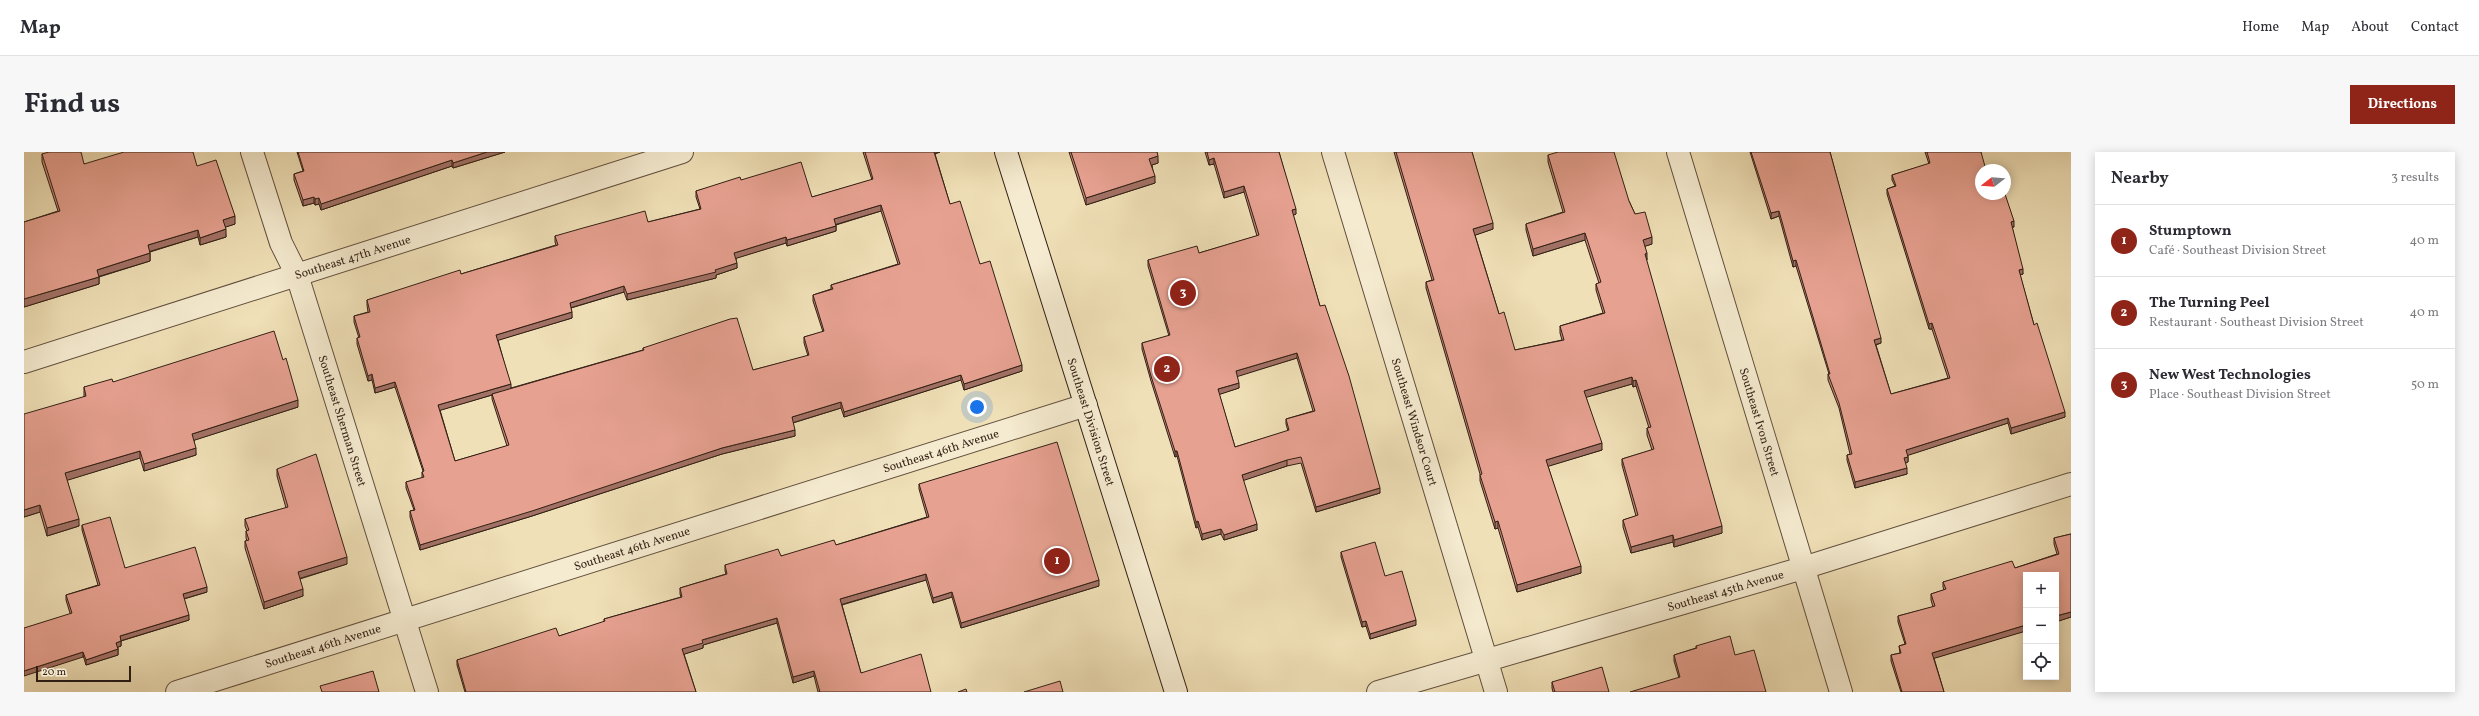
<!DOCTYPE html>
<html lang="en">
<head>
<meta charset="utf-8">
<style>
	:root { --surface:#fff; --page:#f7f7f7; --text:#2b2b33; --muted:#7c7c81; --line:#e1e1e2; --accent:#8f2418 }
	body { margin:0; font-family:Vollkorn,serif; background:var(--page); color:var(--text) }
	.controls { position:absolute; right:12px; bottom:12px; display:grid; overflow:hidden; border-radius:0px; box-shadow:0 2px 10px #0003 }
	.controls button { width:36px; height:36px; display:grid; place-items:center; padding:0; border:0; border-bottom:1px solid var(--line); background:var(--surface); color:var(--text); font:20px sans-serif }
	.compass { position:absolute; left:1951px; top:12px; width:36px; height:36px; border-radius:50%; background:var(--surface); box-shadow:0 2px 10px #0003; rotate:253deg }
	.scale { position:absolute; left:12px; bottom:10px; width:95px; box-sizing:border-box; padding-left:4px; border:2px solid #311f14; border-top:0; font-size:11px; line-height:14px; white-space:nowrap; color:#311f14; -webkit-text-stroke:3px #f5ebd0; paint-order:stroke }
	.you { position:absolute; left:953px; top:255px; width:14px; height:14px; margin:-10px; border:3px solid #fff; border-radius:50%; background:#1a73e8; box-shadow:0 0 0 6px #1a73e833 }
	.badge { display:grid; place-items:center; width:26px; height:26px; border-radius:50%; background:var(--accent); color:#fff; font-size:13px; font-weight:700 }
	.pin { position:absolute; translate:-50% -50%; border:2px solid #fff; box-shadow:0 1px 4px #0006 }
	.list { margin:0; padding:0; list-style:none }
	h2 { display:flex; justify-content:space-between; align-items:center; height:52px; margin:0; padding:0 16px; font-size:17px }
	h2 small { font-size:13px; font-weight:400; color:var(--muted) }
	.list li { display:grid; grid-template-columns:26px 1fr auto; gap:12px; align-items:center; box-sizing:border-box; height:72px; padding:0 16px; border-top:1px solid var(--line) }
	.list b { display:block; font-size:15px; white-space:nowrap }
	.list p { margin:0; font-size:13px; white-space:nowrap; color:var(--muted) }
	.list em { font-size:13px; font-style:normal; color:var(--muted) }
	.icon { flex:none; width:22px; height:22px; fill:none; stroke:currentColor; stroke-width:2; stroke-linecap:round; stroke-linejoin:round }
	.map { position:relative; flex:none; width:2047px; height:540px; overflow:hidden; border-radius:0px }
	header { display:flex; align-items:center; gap:24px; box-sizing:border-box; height:56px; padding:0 20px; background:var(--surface); border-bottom:1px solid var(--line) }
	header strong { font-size:19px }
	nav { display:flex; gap:22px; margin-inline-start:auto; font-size:14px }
	.intro { display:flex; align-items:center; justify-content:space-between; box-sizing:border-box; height:96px; padding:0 24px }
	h1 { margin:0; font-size:28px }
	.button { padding:10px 18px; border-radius:0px; background:var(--accent); color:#fff; font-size:14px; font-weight:700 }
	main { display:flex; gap:24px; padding:0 24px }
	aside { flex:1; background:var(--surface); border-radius:0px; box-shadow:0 2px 10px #0003 }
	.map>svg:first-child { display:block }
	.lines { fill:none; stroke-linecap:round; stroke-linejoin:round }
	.minor-casing { stroke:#614f3d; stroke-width:24 }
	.secondary-casing { stroke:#311f14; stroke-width:24 }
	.minor { stroke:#f5ebd0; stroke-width:22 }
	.secondary { stroke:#f5ebd0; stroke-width:22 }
	.wall { fill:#c78a7d; stroke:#311f14; fill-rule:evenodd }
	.shaded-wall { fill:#a27166; stroke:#311f14 }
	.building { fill:#e7a191; stroke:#311f14; fill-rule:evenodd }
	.labels { text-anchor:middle; stroke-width:4; stroke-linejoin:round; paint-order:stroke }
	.street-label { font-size:12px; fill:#311f14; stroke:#f5ebd0 }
</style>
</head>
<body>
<header>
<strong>Map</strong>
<nav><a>Home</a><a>Map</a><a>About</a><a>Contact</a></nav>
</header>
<div class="intro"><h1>Find us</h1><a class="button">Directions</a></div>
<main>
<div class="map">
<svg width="2047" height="540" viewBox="0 0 2047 540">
	<rect width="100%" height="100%" fill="#f0e0b7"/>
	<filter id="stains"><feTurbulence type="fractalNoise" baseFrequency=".005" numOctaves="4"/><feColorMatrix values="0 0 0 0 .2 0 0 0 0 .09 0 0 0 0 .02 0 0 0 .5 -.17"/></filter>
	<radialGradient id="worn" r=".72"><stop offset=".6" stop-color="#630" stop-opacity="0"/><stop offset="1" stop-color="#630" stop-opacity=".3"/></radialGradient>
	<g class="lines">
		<g class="minor-casing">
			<g id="minor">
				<path id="s1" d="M228,0L257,91L273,123L403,540"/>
				<path id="s2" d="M1309,0L1472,540"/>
				<path id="s3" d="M1654,0L1817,540"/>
				<path id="s4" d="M0,210L658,0"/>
				<path id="s5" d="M153,540L1062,253"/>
				<path id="s6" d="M1354,540L1779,416L2047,332"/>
			</g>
		</g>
		<g class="secondary-casing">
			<g id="secondary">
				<path id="s7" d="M982,0L1152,540"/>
			</g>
		</g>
		<use href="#minor" class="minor"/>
		<use href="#secondary" class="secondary"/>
	</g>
	<g class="wall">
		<polygon points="273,0 481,0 429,16 428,14 297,58 295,52 291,53 290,51 279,54 270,28 270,22 279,19"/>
		<path d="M839,0H916L911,2L926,52L956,112L998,219L940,238L937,228L820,265L817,256L769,271L771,284L698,302L508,364L396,398L386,365V359L390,358L382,336V330L398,326V320L399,319L371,235L351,241L348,228L344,229L333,192V186H335L330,170V164L344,160L343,153V148L437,122L532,93L531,90V84L624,70L676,57L672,45V39L717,28L788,45L848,28ZM857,59L874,112L807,133V137L789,143V149L799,180L780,185V191L784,204L729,218L619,196V198L487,236L474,188L548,166L547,156L600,140L603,148L692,126V123L713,116L712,106L762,91L763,94L812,79V73ZM468,243V247L483,294L431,309L416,258Z"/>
		<polygon points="1045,0 1133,0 1134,11 1128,13 1131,31 1062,53"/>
		<path d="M1181,0H1255L1272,62L1269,63L1296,154L1356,341L1292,360L1277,311L1263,314L1219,328L1233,378L1200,388L1197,382L1178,388L1174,375L1172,376L1153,304L1151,305L1127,229L1118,197V191L1145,184L1124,114V108L1175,101L1233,84L1220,40L1200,46L1190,12L1185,13ZM1273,206L1289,259L1262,267V272L1264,279L1211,295L1195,242L1215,236L1213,224Z"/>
		<polygon points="1370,0 1448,0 1469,77 1451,83 1475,162 1491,198 1538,188 1536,181 1536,174 1579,161 1572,138 1572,132 1575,131 1561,88 1509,104 1502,78 1502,72 1539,60 1524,10 1524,3 1605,49 1611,62 1628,92 1621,94 1623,108 1622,108 1698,381 1650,395 1649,390 1607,401 1599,375 1599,368 1612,364 1598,313 1598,307 1628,298 1623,283 1623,276 1625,276 1612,234 1609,235 1608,232 1562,245 1578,298 1524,314 1557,421 1493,440 1474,376 1471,377 1456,329 1456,322 1402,136 1402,130 1408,128"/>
		<polygon points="1726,0 1806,0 1857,191 1852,193 1867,242 1924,226 1908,177 1905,177 1863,42 1863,37 1871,34 1868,28 1868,23 1905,12 1901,0 1957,0 1957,18 1990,75 1988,75 1999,122 1996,123 2010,173 2041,265 1987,282 1984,271 1884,303 1884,310 1881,311 1883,322 1831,336 1823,308 1823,303 1826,302 1815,256 1804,228 1804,222 1805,222 1772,114 1769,115 1755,64 1747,67"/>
		<polygon points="18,2 60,12 173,14 211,72 201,75 202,85 176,93 174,85 126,100 126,109 75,125 75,132 0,155 0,70 34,59 18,10"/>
		<polygon points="89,230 274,255 170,288 172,303 120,319 116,306 43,328 55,374 23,384 16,360 0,365 60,244 60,235"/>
		<polygon points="253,317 323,412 276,427 279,444 240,457 221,396 221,389 223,389 222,386 222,379 223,379 221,374 221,367 262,356 253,324"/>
		<polygon points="895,332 1075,434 937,476 928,445 909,451 902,428 818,453 837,521 907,540 794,540 790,524 769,531 753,471 679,493 679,496 660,502 672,540 441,540 433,513 433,508 535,484 580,470 580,467 657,445 656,442 656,436 702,422 701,419 701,413 757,404 812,393 903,365 895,337"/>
		<polygon points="58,373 101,416 183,440 160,447 165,468 97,489 97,494 94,495 94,503 62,513 42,448 42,443 74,433 58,378"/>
		<polygon points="2047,382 2047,465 1910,506 1920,540 1877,540 1867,509 1867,503 1876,501 1875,494 1881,492 1874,470 1874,464 1909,455 1907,448 1907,442 1920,438 1919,435 1919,430 1991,416 2033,402 2030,392 2030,386"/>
		<polygon points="1317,400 1361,424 1392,473 1346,487 1342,474 1338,475 1317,405"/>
		<polygon points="1672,494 1711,503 1655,526 1650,509 1650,503 1672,496"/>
		<polygon points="1528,530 1585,540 1529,540 1528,536"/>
	</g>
	<g class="shaded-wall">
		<polygon points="463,0 481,0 429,16 429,11"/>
		<polygon points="909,0 916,0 909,2"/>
		<polygon points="1134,4 1134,11 1125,14 1125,7"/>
		<polygon points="1190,6 1190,12 1185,13 1185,8"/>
		<polygon points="428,8 428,14 297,58 297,52"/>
		<polygon points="1131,24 1131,31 1062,53 1062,46"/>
		<polygon points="1220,34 1220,40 1200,46 1200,40"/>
		<polygon points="290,45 290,51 279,54 279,48"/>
		<polygon points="295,46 295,52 291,53 291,47"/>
		<polygon points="857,53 857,59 810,73 810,67"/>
		<polygon points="1272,57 1272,62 1268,64 1268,58"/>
		<polygon points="1755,59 1755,64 1747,67 1747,61"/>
		<polygon points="211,64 211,72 199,76 199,68"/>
		<polygon points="1990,69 1990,75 1987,75 1987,70"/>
		<polygon points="1469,71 1469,77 1449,84 1449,77"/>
		<polygon points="812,74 812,79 763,94 763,88"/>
		<polygon points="202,77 202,85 176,93 176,86"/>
		<polygon points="174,78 174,85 124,100 124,93"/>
		<polygon points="1561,81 1561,88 1509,104 1509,97"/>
		<polygon points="762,85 762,91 710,107 710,101"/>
		<polygon points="1628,85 1628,92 1619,95 1619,88"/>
		<polygon points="126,101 126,109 73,125 73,118"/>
		<polygon points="1623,101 1623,108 1621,109 1621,102"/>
		<polygon points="1772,108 1772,114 1769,115 1769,109"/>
		<polygon points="713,111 713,116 692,123 692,126 603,148 603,142"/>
		<polygon points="1999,117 1999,122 1995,123 1995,118"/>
		<polygon points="75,125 75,132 0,155 0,147"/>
		<polygon points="600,134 600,140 546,156 546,151"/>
		<polygon points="548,160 548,166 472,189 472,183"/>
		<polygon points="1908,171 1908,177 1905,177 1905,172"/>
		<polygon points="1857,186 1857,191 1850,193 1850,188"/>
		<polygon points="1273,201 1273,206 1212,225 1212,219"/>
		<polygon points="998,213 998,219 940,238 940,232"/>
		<polygon points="348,222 348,228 344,229 344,224"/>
		<polygon points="937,223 937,228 820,265 820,260"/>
		<polygon points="1608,225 1608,232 1560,246 1560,239"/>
		<polygon points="1612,228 1612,234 1609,235 1609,229"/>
		<polygon points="371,230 371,235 351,241 351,236"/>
		<polygon points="1215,231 1215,236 1194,243 1194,237"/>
		<polygon points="487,232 487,238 468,242 468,243 414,259 414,253"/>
		<polygon points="274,248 274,255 168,289 168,282"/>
		<polygon points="817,250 817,256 768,271 768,265"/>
		<polygon points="2041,260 2041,265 1987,282 1987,276"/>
		<polygon points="1984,266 1984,271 1882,304 1882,298"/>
		<polygon points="771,278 771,284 698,302 508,364 396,398 396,393 698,296"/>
		<polygon points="1578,291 1578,298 1522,315 1522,308"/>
		<polygon points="172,296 172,303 120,319 120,312"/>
		<polygon points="116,299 116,306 41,329 41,321"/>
		<polygon points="1151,299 1153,299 1153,304 1151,305"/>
		<polygon points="1884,305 1884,310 1880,312 1880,306"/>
		<polygon points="1263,308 1263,314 1218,329 1218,323"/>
		<polygon points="1883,316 1883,322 1831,336 1831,330"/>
		<polygon points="1356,336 1356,341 1292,360 1292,355"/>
		<polygon points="16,353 16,360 0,365 0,358"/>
		<polygon points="55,367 55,374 23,384 23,376"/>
		<polygon points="1174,369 1174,375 1172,376 1172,370"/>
		<polygon points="1474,369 1474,376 1471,377 1471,370"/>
		<polygon points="1233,372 1233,378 1200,388 1200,383"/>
		<polygon points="1698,374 1698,381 1650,395 1650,388"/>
		<polygon points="1197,377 1197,382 1178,388 1178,382"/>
		<polygon points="1649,383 1649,390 1607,401 1607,395"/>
		<polygon points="323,405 323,412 274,427 274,420"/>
		<polygon points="1557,414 1557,421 1493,440 1493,433"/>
		<polygon points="902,422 902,428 816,453 816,447"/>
		<polygon points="1075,428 1075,434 937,476 937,471"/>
		<polygon points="183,435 183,440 159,447 159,442"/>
		<polygon points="279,437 279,444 240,457 240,450"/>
		<polygon points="928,440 928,445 909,451 909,446"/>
		<polygon points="2047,460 2047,465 2032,470 2032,464"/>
		<polygon points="165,463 165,468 96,489 96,484"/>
		<polygon points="753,466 753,471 679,493 679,496 658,503 658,497 678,488"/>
		<polygon points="1392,468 1392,473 1346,487 1346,482"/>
		<polygon points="1342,469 1342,474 1338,475 1338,470"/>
		<polygon points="2002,473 2002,479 1908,507 1908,501"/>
		<polygon points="97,489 97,494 92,496 92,491"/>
		<polygon points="94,497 94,503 62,513 62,508"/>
		<polygon points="59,500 59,505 0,524 0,519"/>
		<polygon points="790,519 790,524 769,531 769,525"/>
	</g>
	<g class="building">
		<polygon points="25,0 57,0 60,12 100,0 169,0 173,14 192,8 211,64 199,68 202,77 176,86 174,78 124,93 126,101 73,118 75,125 0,147 0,70 36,59 18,2"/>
		<polygon points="274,0 463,0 429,11 428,8 297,52 295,46 291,47 290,45 279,48 270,22 280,19"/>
		<path d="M841,0H910L926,52L936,49L956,112L966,109L998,213L940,232L937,223L820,260L817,250L768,265L771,278L698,296L508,359L396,393L386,359L391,358L382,330L400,325L398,320L400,319L371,230L351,236L348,222L344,224L333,186L336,185L330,164L346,160L343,148L436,118L437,122L534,93L531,84L559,76L621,59L624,70L677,57L672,39L716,25L717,28L777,10L788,45L849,27ZM857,53L876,112L807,133L809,137L789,143L800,179L780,185L785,203L729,218L713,166L706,167L619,196L620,198L468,242L485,293L431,309L414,253L487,232L472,183L548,160L546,151L600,134L603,142L692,120L691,118L713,111L710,101L762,85L763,88L812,74L810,67Z"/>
		<polygon points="1047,0 1133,0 1134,4 1125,7 1131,24 1062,46"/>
		<path d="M1183,0H1255L1272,57L1268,58L1296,154L1301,153L1325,224L1356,336L1292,355L1277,305L1263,308L1218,323L1233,372L1200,383L1197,377L1178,382L1174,369L1172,370L1153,299H1151L1127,224L1118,191L1146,183L1124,108L1173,94L1175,101L1235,83L1220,34L1200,40L1190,6L1185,8ZM1273,201L1291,259L1262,267L1265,278L1211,295L1194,237L1215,231L1212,219Z"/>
		<polygon points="1372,0 1448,0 1469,71 1449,77 1475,162 1480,160 1491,198 1540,188 1536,174 1581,161 1572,132 1577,130 1561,81 1509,97 1502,72 1541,60 1524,3 1534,0 1590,0 1605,49 1611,62 1621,60 1628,85 1619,88 1623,101 1621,102 1698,374 1650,388 1649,383 1607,395 1599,368 1614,363 1598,307 1630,297 1623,276 1627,275 1612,228 1609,229 1608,225 1560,239 1578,291 1522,308 1557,414 1493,433 1474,369 1471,370 1456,323 1458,322 1402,130 1410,128"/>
		<polygon points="1727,0 1806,0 1857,186 1850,188 1867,242 1926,226 1908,171 1905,172 1863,37 1872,34 1868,23 1906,11 1903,0 1957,0 1962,18 1957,18 1957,42 1981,42 1990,69 1987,70 1999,117 1995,118 2010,173 2013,171 2041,260 1987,276 1984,266 1882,298 1884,305 1880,306 1883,316 1831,330 1823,303 1828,302 1815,251 1804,222 1806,222 1772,108 1769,109 1755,59 1747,61"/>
		<polygon points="250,179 259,208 262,206 274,248 168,282 172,296 120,312 116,299 41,321 55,367 23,376 16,353 0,358 0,262 62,244 60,235 88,227 89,230"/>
		<polygon points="1033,290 1075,428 937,471 928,440 909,446 902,422 816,447 837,521 897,502 907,540 796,540 790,519 769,525 753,466 678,488 679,491 658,497 672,540 442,540 433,508 532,476 535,484 581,469 580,467 658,445 656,436 703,422 701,413 754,397 757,404 810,388 812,393 905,365 895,332"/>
		<polygon points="292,302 323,405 274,420 279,437 240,450 221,389 225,388 222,379 225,378 221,367 264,355 253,317"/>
		<polygon points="86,365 101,416 171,395 183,435 159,442 165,463 96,484 97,489 92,491 94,497 62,508 59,500 0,519 0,476 48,461 42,443 76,433 58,373"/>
		<polygon points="2047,382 2047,460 2032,464 2032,423 2002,423 2002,473 1908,501 1920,540 1878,540 1867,503 1877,501 1875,494 1882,492 1874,464 1911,454 1907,442 1922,437 1919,430 1988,409 1991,416 2035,402 2030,386"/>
		<polygon points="1351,390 1361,424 1378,419 1392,468 1346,482 1342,469 1338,470 1317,400"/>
		<polygon points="1706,484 1711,503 1730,498 1742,540 1606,540 1656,525 1650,503 1673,496 1672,494"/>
		<polygon points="1578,515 1585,540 1531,540 1528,530"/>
		<polygon points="349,519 355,540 298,540 296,534"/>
		<polygon points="1036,529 1039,540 1000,540"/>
		<polygon points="942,537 943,540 934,540"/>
	</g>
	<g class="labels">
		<g class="street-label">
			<text dy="4" stroke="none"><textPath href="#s4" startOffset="345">Southeast 47th Avenue</textPath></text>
			<text dy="4" stroke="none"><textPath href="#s1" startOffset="284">Southeast Sherman Street</textPath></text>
			<text dy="4" stroke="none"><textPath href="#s7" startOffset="283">Southeast Division Street</textPath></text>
			<text dy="4" stroke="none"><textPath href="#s2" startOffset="282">Southeast Windsor Court</textPath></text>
			<text dy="4" stroke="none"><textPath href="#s3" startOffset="282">Southeast Ivon Street</textPath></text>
			<text dy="4" stroke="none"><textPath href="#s5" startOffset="801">Southeast 46th Avenue</textPath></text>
			<text dy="4" stroke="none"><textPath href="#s5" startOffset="477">Southeast 46th Avenue</textPath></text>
			<text dy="4" stroke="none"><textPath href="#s6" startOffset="362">Southeast 45th Avenue</textPath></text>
			<text dy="4" stroke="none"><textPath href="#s5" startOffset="153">Southeast 46th Avenue</textPath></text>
		</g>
	</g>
	<rect width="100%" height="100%" filter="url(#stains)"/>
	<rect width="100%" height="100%" fill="url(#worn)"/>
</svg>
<div class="controls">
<button>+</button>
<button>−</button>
<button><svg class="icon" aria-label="locate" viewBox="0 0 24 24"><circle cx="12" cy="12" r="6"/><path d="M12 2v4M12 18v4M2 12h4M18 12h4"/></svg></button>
</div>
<svg class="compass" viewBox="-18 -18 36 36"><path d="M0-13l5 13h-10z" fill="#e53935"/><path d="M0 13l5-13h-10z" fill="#7c7c81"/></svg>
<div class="scale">20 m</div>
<div class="you"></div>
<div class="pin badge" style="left:1033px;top:409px">1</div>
<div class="pin badge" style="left:1143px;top:217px">2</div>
<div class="pin badge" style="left:1159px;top:141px">3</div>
</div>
<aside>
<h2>Nearby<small>3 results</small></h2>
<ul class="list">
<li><span class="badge">1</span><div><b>Stumptown</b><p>Café · Southeast Division Street</p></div><em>40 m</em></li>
<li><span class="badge">2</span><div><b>The Turning Peel</b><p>Restaurant · Southeast Division Street</p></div><em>40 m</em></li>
<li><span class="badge">3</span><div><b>New West Technologies</b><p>Place · Southeast Division Street</p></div><em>50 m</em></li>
</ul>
</aside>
</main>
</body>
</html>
